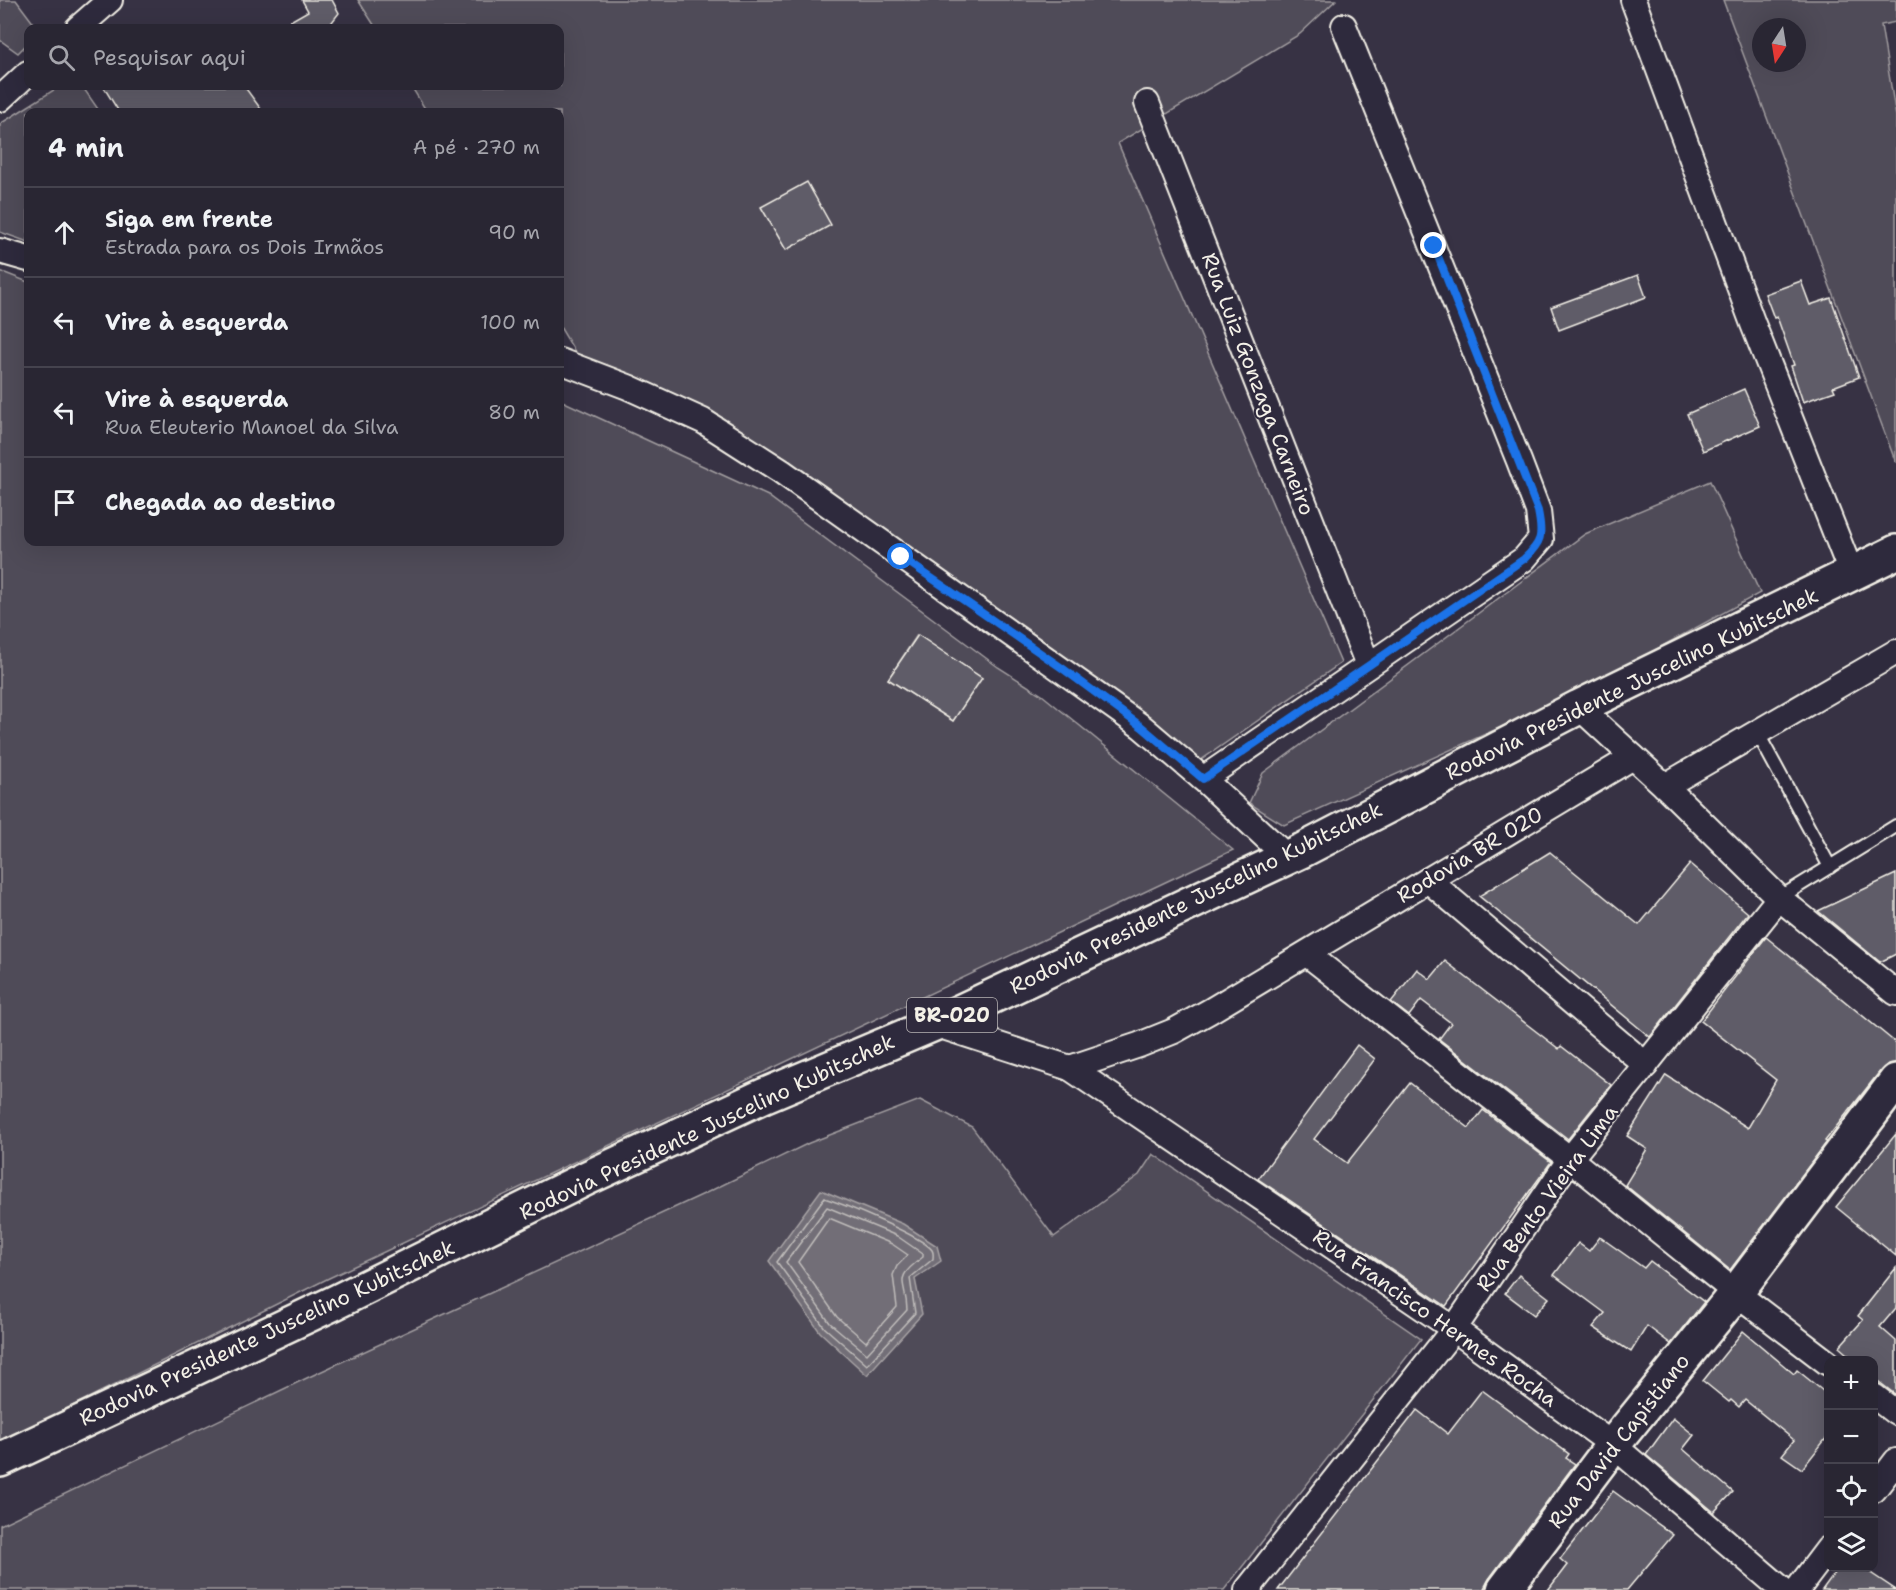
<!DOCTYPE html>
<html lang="pt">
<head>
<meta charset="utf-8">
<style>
	:root { --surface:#292633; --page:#35323f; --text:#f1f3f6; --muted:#a5a5ac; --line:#45434e }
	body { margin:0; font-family:"Shantell Sans",sans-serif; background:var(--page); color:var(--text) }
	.controls { position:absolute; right:18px; bottom:18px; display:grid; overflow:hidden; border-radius:12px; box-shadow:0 6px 24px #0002 }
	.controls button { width:54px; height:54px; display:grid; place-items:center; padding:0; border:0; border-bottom:2px solid var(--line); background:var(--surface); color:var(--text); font:30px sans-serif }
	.compass { position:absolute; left:1752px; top:18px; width:54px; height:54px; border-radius:50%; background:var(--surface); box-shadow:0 6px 24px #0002; rotate:192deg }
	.stop { position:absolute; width:18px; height:18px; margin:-14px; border:4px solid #1a73e8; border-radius:50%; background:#fff }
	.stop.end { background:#1a73e8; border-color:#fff; box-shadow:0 2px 6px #0008 }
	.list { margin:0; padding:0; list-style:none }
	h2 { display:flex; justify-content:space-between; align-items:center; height:78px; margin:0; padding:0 24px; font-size:26px }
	h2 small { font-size:20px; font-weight:400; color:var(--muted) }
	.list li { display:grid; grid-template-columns:39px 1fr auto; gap:18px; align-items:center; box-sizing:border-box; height:90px; padding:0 24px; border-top:2px solid var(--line) }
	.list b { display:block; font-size:22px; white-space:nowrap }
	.list p { margin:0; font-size:20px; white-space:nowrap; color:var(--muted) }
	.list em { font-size:20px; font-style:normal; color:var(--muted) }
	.icon { flex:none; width:33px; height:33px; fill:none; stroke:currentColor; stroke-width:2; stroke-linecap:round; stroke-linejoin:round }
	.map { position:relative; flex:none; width:1896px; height:1590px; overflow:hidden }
	.search { position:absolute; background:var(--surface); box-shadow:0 6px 24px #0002; left:24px; top:24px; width:540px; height:66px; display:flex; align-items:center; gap:15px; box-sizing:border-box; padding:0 21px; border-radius:12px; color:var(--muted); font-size:22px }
	.panel { position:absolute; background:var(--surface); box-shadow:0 6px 24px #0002; left:24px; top:108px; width:540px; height:438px; border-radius:12px }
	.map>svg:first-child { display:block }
	.green { fill:#504b59; stroke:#a29ea0; stroke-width:1.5; fill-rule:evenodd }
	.water { fill:#726e77; stroke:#a6a2a4; stroke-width:1.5 }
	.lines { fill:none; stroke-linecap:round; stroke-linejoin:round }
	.shore { stroke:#c0bdbb; stroke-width:1.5 }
	.building { fill:#5f5c67; stroke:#f4f1e8; stroke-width:1.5 }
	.lane-casing { stroke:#f4f1e8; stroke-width:16 }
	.street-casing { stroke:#f4f1e8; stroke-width:28 }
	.secondary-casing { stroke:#f4f1e8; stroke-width:38 }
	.highway-casing { stroke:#f4f1e8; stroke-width:38 }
	.lane { stroke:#2f2a3d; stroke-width:12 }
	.street { stroke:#2f2a3d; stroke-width:24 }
	.secondary { stroke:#2f2a3d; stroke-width:33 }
	.highway { stroke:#2f2a3d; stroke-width:33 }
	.route { stroke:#1a73e8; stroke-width:8 }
	.labels { text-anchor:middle; stroke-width:4.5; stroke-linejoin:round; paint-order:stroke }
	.shield { fill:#2f2a3d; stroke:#b9b5b5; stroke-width:1.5 }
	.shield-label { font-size:20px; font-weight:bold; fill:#f4f1e8 }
	.street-label { font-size:21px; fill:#f4f1e8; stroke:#2f2a3d }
</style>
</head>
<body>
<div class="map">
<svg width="1896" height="1590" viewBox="0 0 1896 1590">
	<rect width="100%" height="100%" fill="#373244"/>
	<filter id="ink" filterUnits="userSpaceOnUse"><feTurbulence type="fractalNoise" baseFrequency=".0167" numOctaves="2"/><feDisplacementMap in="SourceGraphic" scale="12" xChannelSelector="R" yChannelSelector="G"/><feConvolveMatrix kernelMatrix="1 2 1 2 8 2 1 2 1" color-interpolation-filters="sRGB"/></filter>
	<g filter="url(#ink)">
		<g class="green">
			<polygon points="0,0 16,0 37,28 28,28 28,43 18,53 0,40"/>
			<polygon points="358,0 1336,0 1300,34 1118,143 1341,663 1198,762 704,409 578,357 560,327 560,112 427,112 411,86 560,86 560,28 376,28"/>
			<path d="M1723,0H1896V22L1881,25L1896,117V463ZM1761,27H1797V63H1761Z"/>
			<polygon points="60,86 82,86 100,112 28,112 28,242 0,232 0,124"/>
			<path d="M0,271L28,282V542H560V400L768,496L998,667L1042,695L1233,850L329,1278L0,1442ZM917,635L982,678L953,721L888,679Z"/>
			<polygon points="1710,481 1760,593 1572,695 1284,825 1249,803 1263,773 1585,534"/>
			<polygon points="920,1100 972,1127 1054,1237 1139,1175 1153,1154 1421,1339 1224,1590 0,1590 0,1525 309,1377 706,1193 809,1143"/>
		</g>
		<polygon class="water" points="821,1190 903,1224 937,1246 941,1261 915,1279 922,1314 867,1375 820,1332 769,1261"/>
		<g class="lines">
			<g class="shore">
				<path d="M824,1198C843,1204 922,1236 932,1250C934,1253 933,1256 933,1259L910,1278L915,1313L867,1365L825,1328L777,1262Z"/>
				<path d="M827,1207L897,1236L923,1254V1257C892,1280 906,1279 907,1310L867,1354L830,1323L786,1262Z"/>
				<polygon points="829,1218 892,1244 908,1255 897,1266 893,1275 897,1307 866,1342 837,1317 798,1262"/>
			</g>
		</g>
		<g class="building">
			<polygon points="302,0 332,0 339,13 332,22 331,28 278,28 308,11"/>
			<polygon points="103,86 244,86 263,112 119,112"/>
			<polygon points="807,182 831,225 786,250 761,207"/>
			<polygon points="1638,275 1646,297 1559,330 1551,307"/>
			<polygon points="1801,281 1810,305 1831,298 1859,377 1833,387 1835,391 1803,402 1791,366 1794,365 1777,317 1774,318 1765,294"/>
			<polygon points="1744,389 1760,426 1703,451 1687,414"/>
			<polygon points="918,635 982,678 953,721 888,679"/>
			<polygon points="1550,852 1639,925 1690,864 1748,913 1650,1037 1479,896"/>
			<polygon points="1896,874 1896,954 1880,962 1818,911"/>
			<polygon points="1766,937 1896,1043 1896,1063 1888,1064 1881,1070 1825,1141 1827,1142 1730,1270 1625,1185 1647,1149 1627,1136 1666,1075 1748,1128 1776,1080 1701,1021"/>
			<polygon points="1445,961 1559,1049 1561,1046 1611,1085 1568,1139 1439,1039 1451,1023 1421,1000 1409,1016 1391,1002 1417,969 1430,979"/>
			<polygon points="1357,1045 1375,1059 1314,1139 1347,1163 1410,1083 1469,1128 1483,1110 1551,1162 1446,1306 1258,1179"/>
			<polygon points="1896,1134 1896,1256 1836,1207"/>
			<polygon points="1600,1237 1644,1268 1650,1261 1704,1302 1671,1344 1647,1326 1631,1352 1593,1327 1605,1313 1554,1275 1578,1243 1589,1251"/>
			<polygon points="1896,1268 1896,1308 1880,1327 1896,1341 1896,1395 1874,1378 1874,1360 1854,1360 1839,1347 1863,1320 1858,1316"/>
			<polygon points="1519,1275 1549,1298 1534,1315 1505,1293"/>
			<polygon points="1743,1331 1794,1374 1797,1370 1828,1395 1828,1436 1802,1469 1782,1455 1794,1440 1745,1400 1739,1407 1731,1400 1729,1402 1703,1381"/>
			<polygon points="1482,1390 1569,1454 1566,1458 1575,1464 1489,1579 1483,1590 1278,1590 1417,1410 1448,1434"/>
			<polygon points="1673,1418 1694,1435 1683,1449 1733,1492 1714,1512 1646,1455"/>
			<polygon points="1613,1491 1673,1535 1627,1590 1548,1590 1567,1565 1560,1559"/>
			<polygon points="1838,1568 1863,1568 1896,1590 1822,1590"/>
		</g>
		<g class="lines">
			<g class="lane-casing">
				<g id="lane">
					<polyline points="1757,732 1830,867"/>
					<polyline points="1779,898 1896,826"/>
				</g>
			</g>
			<g class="street-casing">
				<g id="street">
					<polyline points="1633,0 1753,324 1852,575"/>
					<polyline points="78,28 110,0"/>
					<polyline points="0,99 28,73"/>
					<polyline points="1147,103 1368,665"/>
					<polyline points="0,251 28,259"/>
					<polyline points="560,361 628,387 703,421 781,471 1142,727 1203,779 1287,857"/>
					<polyline points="1579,707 1665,786 1779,898"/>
					<polyline points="1203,779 1524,559 1541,539 1538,511 1519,461 1344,26"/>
					<polyline points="1665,786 1896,652"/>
					<polyline points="1428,880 1646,1065"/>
					<polyline points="1307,954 1570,1159 1736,1293 1828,1363"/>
					<polyline points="934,1024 1070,1068 1139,1045 1174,1031 1210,1011 1633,757"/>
					<polyline points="1070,1068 1454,1329 1613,1445 1783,1590"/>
					<polyline points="1874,1396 1896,1413"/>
					<polyline points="1874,1490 1896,1461"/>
					<polyline points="1247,1590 1454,1329 1570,1159 1779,898 1896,993"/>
					<polyline points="1797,1590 1828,1549"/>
				</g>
			</g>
			<g class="secondary-casing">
				<polyline id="secondary" points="1504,1590 1613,1445 1736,1293 1896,1081"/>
			</g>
			<g class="highway-casing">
				<polyline id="highway" points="0,1460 334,1303 587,1178 763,1096 934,1024 1303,850 1579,707 1896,552"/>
			</g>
			<use href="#lane" class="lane"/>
			<use href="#street" class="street"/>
			<use href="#secondary" class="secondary"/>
			<use href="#highway" class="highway"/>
		</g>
	</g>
	<g class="lines" filter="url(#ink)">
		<path class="route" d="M901,557L1062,668L1142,727L1203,779L1524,559C1542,542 1543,536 1538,511L1434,246"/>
	</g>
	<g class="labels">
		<rect class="shield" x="907" y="998" width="90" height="34" rx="4.5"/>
		<g class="shield-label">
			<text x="952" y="1022">BR-020</text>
		</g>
		<g class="street-label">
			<text transform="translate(1258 384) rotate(69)" y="7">Rua Luiz Gonzaga Carneiro</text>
			<text transform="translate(1632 684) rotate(-26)" y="7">Rodovia Presidente Juscelino Kubitschek</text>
			<text transform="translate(1470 855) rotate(-31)" y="7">Rodovia BR 020</text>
			<text transform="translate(1196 898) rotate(-26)" y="7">Rodovia Presidente Juscelino Kubitschek</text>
			<text transform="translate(707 1127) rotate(-25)" y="7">Rodovia Presidente Juscelino Kubitschek</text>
			<text transform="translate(1547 1198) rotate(-54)" y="7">Rua Bento Vieira Lima</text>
			<text transform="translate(1435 1318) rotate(35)" y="7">Rua Francisco Hermes Rocha</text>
			<text transform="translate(267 1333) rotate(-25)" y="7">Rodovia Presidente Juscelino Kubitschek</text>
			<text transform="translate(1619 1441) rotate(-52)" y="7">Rua David Capistiano</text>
		</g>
	</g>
</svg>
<div class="controls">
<button>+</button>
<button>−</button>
<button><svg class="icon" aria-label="locate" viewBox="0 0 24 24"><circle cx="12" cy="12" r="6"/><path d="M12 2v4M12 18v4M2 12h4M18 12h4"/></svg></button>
<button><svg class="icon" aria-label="layers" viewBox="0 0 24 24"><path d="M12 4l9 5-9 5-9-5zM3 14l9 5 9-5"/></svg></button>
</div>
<svg class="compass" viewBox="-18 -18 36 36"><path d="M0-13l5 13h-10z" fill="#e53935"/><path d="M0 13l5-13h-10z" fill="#a5a5ac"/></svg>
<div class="stop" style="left:901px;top:557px"></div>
<div class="stop end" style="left:1434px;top:246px"></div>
<div class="search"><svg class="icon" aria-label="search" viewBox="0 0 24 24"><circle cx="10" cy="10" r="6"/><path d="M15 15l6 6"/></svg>Pesquisar aqui</div>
<section class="panel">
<h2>4 min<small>A pé · 270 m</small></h2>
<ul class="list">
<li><svg class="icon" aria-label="ahead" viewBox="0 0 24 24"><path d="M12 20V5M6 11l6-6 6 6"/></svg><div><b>Siga em frente</b><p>Estrada para os Dois Irmãos</p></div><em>90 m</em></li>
<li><svg class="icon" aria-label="left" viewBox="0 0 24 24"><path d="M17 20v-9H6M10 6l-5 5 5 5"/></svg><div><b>Vire à esquerda</b></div><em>100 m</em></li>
<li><svg class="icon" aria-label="left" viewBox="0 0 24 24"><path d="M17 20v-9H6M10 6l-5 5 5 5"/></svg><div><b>Vire à esquerda</b><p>Rua Eleuterio Manoel da Silva</p></div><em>80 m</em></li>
<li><svg class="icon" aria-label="arrive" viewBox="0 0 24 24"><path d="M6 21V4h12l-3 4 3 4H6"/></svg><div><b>Chegada ao destino</b></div></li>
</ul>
</section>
</div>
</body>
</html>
